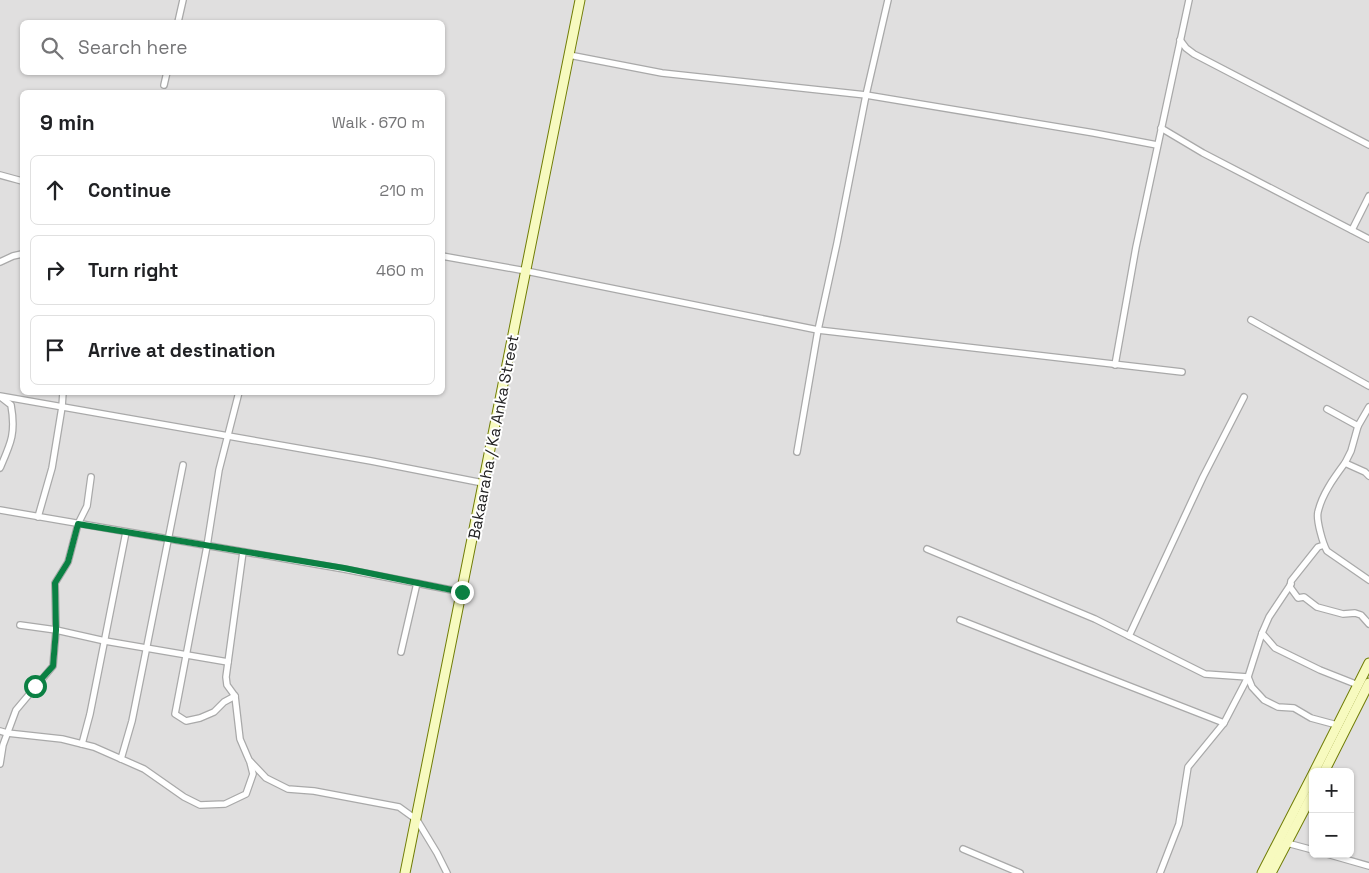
<!DOCTYPE html>
<html lang="en">
<head>
<meta charset="utf-8">
<style>
	:root { --surface:#fff; --page:#f6f6f6; --text:#202124; --muted:#757577; --line:#e0e0e0 }
	body { margin:0; font-family:"Space Grotesk",sans-serif; background:var(--page); color:var(--text) }
	.controls { position:absolute; right:15px; bottom:15px; display:grid; overflow:hidden; border-radius:8px; box-shadow:0 1px 4px #0004 }
	.controls button { width:45px; height:45px; display:grid; place-items:center; padding:0; border:0; border-bottom:1px solid var(--line); background:var(--surface); color:var(--text); font:25px sans-serif }
	.stop { position:absolute; width:15px; height:15px; margin:-11px; border:4px solid #0b8043; border-radius:50%; background:#fff }
	.stop.end { background:#0b8043; border-color:#fff; box-shadow:0 1px 5px #0008 }
	.list { margin:0; padding:0; list-style:none }
	h2 { display:flex; justify-content:space-between; align-items:center; height:65px; margin:0; padding:0 20px; font-size:21px }
	h2 small { font-size:16px; font-weight:400; color:var(--muted) }
	.list li { display:grid; grid-template-columns:32px 1fr auto; gap:15px; align-items:center; box-sizing:border-box; height:70px; margin:0 10px 10px; padding:0 10px; border:1px solid var(--line); border-radius:8px }
	.list b { display:block; font-size:19px; white-space:nowrap }
	.list em { font-size:16px; font-style:normal; color:var(--muted) }
	.icon { flex:none; width:28px; height:28px; fill:none; stroke:currentColor; stroke-width:2; stroke-linecap:round; stroke-linejoin:round }
	.map { position:relative; flex:none; width:1369px; height:873px; overflow:hidden }
	.search { position:absolute; background:var(--surface); box-shadow:0 1px 4px #0004; left:20px; top:20px; width:425px; height:55px; display:flex; align-items:center; gap:12px; box-sizing:border-box; padding:0 18px; border-radius:8px; color:var(--muted); font-size:19px }
	.panel { position:absolute; background:var(--surface); box-shadow:0 1px 4px #0004; left:20px; top:90px; width:425px; height:305px; border-radius:8px }
	.map>svg:first-child { display:block }
	.residential { fill:#e0dfdf; fill-rule:evenodd }
	.lines { fill:none; stroke-linecap:round; stroke-linejoin:round }
	.street-casing { stroke:#a9a9a9; stroke-width:8 }
	.secondary-casing { stroke:#707d05; stroke-width:11 }
	.street { stroke:#fff; stroke-width:5.5 }
	.secondary { stroke:#f7fabf; stroke-width:9 }
	.route { stroke:#0b8043; stroke-width:6 }
	.labels { text-anchor:middle; stroke-width:4; stroke-linejoin:round; paint-order:stroke }
	.street-label { font-size:16px; fill:#222; stroke:#fff }
</style>
</head>
<body>
<div class="map">
<svg width="1369" height="873" viewBox="0 0 1369 873">
	<rect width="100%" height="100%" fill="#f2efe9"/>
	<path class="residential" d="M0,0H1369V873H0ZM22,22H442V72H22ZM22,92H442V392H22ZM1313,772H1350V854H1313Z"/>
	<g class="lines">
		<g class="street-casing">
			<g id="street">
				<polyline points="178,22 183,0"/>
				<polyline points="1180,40 1186,48 1194,54 1369,145"/>
				<polyline points="569,55 662,73 866,95 888,0"/>
				<polyline points="164,85 167,72"/>
				<polyline points="1161,128 1203,153 1369,239"/>
				<polyline points="0,175 22,181"/>
				<polyline points="1352,230 1369,196"/>
				<polyline points="442,256 526,271 818,330 1182,372"/>
				<polyline points="0,262 13,256 22,254"/>
				<polyline points="1251,320 1369,386"/>
				<polyline points="1115,365 1136,247 1189,0"/>
				<polyline points="0,396 371,461 483,483"/>
				<polyline points="1327,409 1358,426 1369,407"/>
				<polyline points="1358,426 1351,451 1345,463 1365,472 1369,476"/>
				<polyline points="797,452 818,330 837,243 866,95 1094,133 1157,145"/>
				<path d="M1345,463C1334,478 1322,494 1318,512C1316,520 1323,544 1327,551L1369,580"/>
				<path d="M0,468C11,443 16,433 11,405L2,398"/>
				<polyline points="0,510 344,569 462,592"/>
				<polyline points="38,517 52,468 62,407 63,392"/>
				<polyline points="1324,545 1318,547 1291,581 1290,587 1298,598 1304,597 1317,607 1343,614 1355,613 1361,615 1369,624"/>
				<polyline points="927,549 1095,619 1205,674 1248,677 1224,723 1188,767 1179,824 1160,873"/>
				<polyline points="243,552 226,677 227,685 235,696 240,739 249,760 266,778 288,789 314,791 399,807 417,820 437,853 447,873"/>
				<polyline points="1291,584 1269,617 1262,633 1275,648 1320,670 1358,685"/>
				<polyline points="960,620 1224,723"/>
				<polyline points="20,625 56,630 105,641 228,662"/>
				<polyline points="1262,633 1248,677 1252,687 1264,700 1278,707 1294,708 1311,718 1337,725"/>
				<polyline points="1129,636 1203,477 1244,397"/>
				<polyline points="401,652 417,583"/>
				<polyline points="235,696 224,702 214,712 200,718 186,721 175,714 207,546 219,470 239,392"/>
				<polyline points="0,731 7,733 62,739 94,747 144,769 184,797 200,805 225,804 246,794 253,774 250,762"/>
				<polyline points="82,744 90,714 126,532"/>
				<polyline points="121,759 132,721 183,465"/>
				<polyline points="0,764 3,745 16,710 53,666 56,630 55,583 68,562 78,524 87,506 91,477"/>
				<polyline points="1287,843 1313,850"/>
				<polyline points="963,849 1020,873"/>
				<polyline points="1327,854 1369,866"/>
			</g>
		</g>
		<g class="secondary-casing">
			<g id="secondary">
				<polyline points="1314,772 1369,663"/>
				<polyline points="1324,772 1369,683"/>
				<polyline points="405,873 580,0"/>
				<polyline points="1262,873 1313,774"/>
				<polyline points="1271,873 1313,793"/>
			</g>
		</g>
		<use href="#street" class="street"/>
		<use href="#secondary" class="secondary"/>
	</g>
	<g class="lines">
		<polyline class="route" points="35,686 53,666 56,630 55,583 68,562 78,524 344,568 462,592"/>
	</g>
	<g class="labels">
		<g class="street-label">
			<text transform="translate(493 437) rotate(-79)" y="6">Bakaaraha / Ka Anka Street</text>
		</g>
	</g>
</svg>
<div class="controls">
<button>+</button>
<button>−</button>
</div>
<div class="stop" style="left:35px;top:686px"></div>
<div class="stop end" style="left:462px;top:592px"></div>
<div class="search"><svg class="icon" aria-label="search" viewBox="0 0 24 24"><circle cx="10" cy="10" r="6"/><path d="M15 15l6 6"/></svg>Search here</div>
<section class="panel">
<h2>9 min<small>Walk · 670 m</small></h2>
<ul class="list">
<li><svg class="icon" aria-label="ahead" viewBox="0 0 24 24"><path d="M12 20V5M6 11l6-6 6 6"/></svg><div><b>Continue</b></div><em>210 m</em></li>
<li><svg class="icon" aria-label="right" viewBox="0 0 24 24"><path d="M7 20v-9h11M14 6l5 5-5 5"/></svg><div><b>Turn right</b></div><em>460 m</em></li>
<li><svg class="icon" aria-label="arrive" viewBox="0 0 24 24"><path d="M6 21V4h12l-3 4 3 4H6"/></svg><div><b>Arrive at destination</b></div></li>
</ul>
</section>
</div>
</body>
</html>
